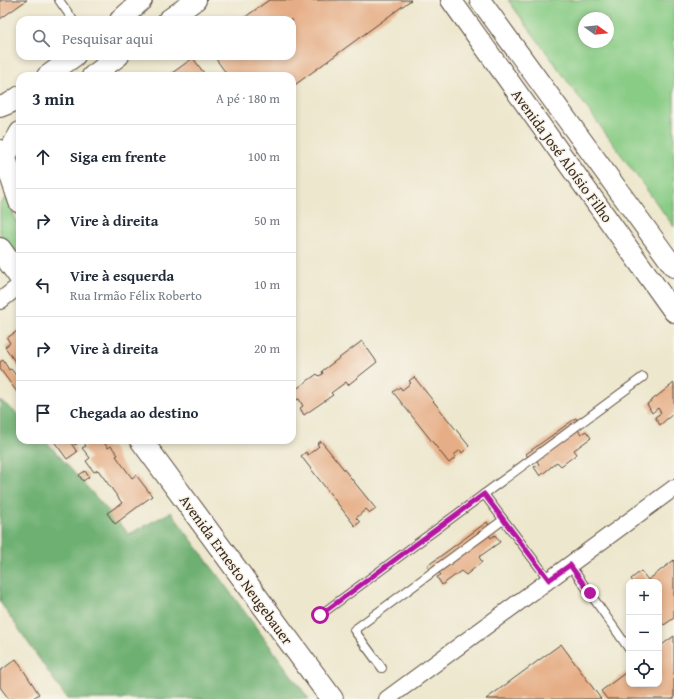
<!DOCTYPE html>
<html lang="pt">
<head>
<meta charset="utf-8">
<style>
	:root { --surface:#fff; --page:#f2f2f3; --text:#1f2937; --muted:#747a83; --line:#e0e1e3 }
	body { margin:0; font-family:"Gentium Book Plus",serif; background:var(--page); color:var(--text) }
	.controls { position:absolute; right:12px; bottom:12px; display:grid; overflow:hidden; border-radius:8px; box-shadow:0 2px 6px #0003 }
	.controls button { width:36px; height:36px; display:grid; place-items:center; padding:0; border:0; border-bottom:1px solid var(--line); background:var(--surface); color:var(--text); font:20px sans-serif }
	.compass { position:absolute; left:578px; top:12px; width:36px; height:36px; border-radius:50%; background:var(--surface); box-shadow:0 2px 6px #0003; rotate:105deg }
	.stop { position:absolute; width:12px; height:12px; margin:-9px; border:3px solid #b5179e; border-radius:50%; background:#fff }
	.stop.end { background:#b5179e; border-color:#fff; box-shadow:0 1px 4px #0008 }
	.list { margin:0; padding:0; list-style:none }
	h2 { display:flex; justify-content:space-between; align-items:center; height:52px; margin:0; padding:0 16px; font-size:17px }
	h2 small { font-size:13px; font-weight:400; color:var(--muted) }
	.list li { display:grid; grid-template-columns:26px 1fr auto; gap:12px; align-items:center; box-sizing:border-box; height:64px; padding:0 16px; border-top:1px solid var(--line) }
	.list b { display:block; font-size:15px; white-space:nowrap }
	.list p { margin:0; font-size:13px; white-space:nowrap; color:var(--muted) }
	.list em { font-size:13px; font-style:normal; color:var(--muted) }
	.icon { flex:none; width:22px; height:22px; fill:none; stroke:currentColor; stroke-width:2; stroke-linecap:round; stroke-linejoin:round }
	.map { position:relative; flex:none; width:674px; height:699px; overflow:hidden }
	.search { position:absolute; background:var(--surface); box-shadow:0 2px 6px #0003; left:16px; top:16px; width:280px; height:44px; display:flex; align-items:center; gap:10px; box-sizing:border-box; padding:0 14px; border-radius:12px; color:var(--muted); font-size:15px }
	.panel { position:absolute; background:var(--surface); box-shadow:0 2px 6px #0003; left:16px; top:72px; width:280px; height:372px; border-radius:12px }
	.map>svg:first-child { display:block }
	.green { fill:#88cc85; stroke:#627b52; fill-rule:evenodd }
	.forest { fill:#6eb072; stroke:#546d48 }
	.building { fill:#e6ae86 }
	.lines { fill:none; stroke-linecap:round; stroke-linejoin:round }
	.service-casing { stroke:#564638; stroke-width:10 }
	.minor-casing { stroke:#564638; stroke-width:18 }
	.tertiary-casing { stroke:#564638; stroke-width:22 }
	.secondary-casing { stroke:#564638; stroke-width:24 }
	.service { stroke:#fff; stroke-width:8 }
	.minor { stroke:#fff; stroke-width:16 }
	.tertiary { stroke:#fff; stroke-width:20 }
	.secondary { stroke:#fff; stroke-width:22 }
	.route { stroke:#b5179e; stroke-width:5 }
	.labels { text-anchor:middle; stroke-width:3; stroke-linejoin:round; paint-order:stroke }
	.street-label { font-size:15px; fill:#3b2a1e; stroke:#f7f3e8 }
</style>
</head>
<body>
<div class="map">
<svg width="674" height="699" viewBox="0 0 674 699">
	<rect width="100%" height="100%" fill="#f7f3e8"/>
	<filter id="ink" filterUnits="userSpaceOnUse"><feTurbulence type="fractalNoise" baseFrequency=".025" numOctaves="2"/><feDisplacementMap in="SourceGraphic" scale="8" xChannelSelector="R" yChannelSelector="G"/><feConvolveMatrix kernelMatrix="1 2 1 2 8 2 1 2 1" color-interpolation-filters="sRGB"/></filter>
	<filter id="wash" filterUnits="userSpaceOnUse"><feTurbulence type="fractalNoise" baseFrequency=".012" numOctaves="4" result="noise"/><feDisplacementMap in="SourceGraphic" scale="16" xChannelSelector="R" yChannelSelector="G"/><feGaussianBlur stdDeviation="0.9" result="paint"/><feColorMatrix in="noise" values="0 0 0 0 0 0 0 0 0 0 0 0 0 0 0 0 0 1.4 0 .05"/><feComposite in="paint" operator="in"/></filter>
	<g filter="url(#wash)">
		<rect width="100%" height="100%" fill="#ede7cd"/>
		<g class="green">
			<path d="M508,0H674V227ZM584,18H608V42H584Z"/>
			<polygon points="7,197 20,231 20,262 0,236 0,203"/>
		</g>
		<polygon class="forest" points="0,400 20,416 20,440 45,440 129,534 171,512 309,699 67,699 0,602"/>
		<g id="blocks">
			<g class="building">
				<polygon points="0,0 27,0 0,19"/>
				<polygon points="269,0 411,0 292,87 292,76 228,76 214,56 292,56 292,20 241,20"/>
				<polygon points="193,58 206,76 168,76"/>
				<polygon points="20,329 20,369 5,347 10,343 7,338"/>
				<polygon points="362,341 377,362 348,385 346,382 331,393 333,395 304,415 300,408 303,406 299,399 295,400 292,394 292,392 317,374 319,376 323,374 322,371"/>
				<polygon points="3,360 9,370 11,369 18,378 20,376 20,396 0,369 0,362"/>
				<polygon points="414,377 469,446 462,453 460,450 454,455 456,457 449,463 393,392 400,387 402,390 411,383 409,381"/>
				<polygon points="674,383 674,413 660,425 655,417 661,413 658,408 652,413 647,404"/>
				<polygon points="576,418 582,427 578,430 581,434 586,431 591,438 574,450 577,454 561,466 557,462 540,476 534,467 539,465 537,460 531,463 526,454"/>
				<polygon points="53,440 69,440 77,452 67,459"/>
				<polygon points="71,440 102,440 108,448 111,446 118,455 116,456 132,478 136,475 152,496 115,524 107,513 122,503 98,470 94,472 86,461 90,458 82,448 86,446 82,440 75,445"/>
				<polygon points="321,441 376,509 370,513 366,509 356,518 360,522 355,526 301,456 306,452 308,455 319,446 317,444"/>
				<polygon points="85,471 89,477 83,481 79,475"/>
				<polygon points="487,522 492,531 488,534 491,538 495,535 500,542 479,557 482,562 466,575 461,571 442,585 437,577 441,575 438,571 433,575 427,566"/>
				<polygon points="674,560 674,618 664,625 659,618 659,582 633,582 631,579 641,571 648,580"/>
				<polygon points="674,636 674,699 607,699 601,691 629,670 629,684 659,684 659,647"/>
				<polygon points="561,644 601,699 486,699"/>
				<polygon points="16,659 39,694 32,699 9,699 0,687 0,671"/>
			</g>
		</g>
	</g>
	<g filter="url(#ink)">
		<use href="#blocks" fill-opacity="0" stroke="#564638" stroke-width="1"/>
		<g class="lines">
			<g class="service-casing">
				<g id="service">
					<polyline points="59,0 73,20"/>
					<polyline points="484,494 549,580"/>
					<polyline points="570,565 629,649"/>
					<polyline points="320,615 643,377"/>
					<polyline points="382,668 354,630 503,520"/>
				</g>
			</g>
			<g class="minor-casing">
				<g id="minor">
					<polyline points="0,301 20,285"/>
					<polyline points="387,699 674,488"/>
				</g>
			</g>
			<g class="tertiary-casing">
				<g id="tertiary">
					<polyline points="451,0 674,312"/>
					<polyline points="480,0 674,267"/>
					<polyline points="120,20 142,0"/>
					<polyline points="168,20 196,0"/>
					<polyline points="47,76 75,56"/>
					<polyline points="92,76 119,56"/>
					<polyline points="0,107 10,103 20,96"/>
					<polyline points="5,158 20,132"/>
				</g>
			</g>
			<g class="secondary-casing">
				<g id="secondary">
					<polyline points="0,151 5,158 20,202"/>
					<polyline points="0,249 20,277"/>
					<polyline points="141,440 332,699"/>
				</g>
			</g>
			<use href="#service" class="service"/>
			<use href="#minor" class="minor"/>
			<use href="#tertiary" class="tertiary"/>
			<use href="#secondary" class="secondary"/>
		</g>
	</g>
	<g class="lines" filter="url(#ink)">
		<polyline class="route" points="320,615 484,494 549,580 570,565 590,593"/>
	</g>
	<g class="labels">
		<g class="street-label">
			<text transform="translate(562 156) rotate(54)" y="5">Avenida José Aloísio Filho</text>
			<text transform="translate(236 570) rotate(54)" y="5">Avenida Ernesto Neugebauer</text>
		</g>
	</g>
</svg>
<div class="controls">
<button>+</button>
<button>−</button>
<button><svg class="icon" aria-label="locate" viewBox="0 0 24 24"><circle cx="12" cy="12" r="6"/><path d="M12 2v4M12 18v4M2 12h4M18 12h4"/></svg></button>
</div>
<svg class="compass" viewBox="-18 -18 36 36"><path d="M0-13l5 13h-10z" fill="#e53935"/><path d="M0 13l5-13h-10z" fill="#747a83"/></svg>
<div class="stop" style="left:320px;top:615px"></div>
<div class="stop end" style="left:590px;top:593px"></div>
<div class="search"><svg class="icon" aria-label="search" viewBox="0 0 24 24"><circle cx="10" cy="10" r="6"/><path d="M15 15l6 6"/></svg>Pesquisar aqui</div>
<section class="panel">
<h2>3 min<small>A pé · 180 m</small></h2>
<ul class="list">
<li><svg class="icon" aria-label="ahead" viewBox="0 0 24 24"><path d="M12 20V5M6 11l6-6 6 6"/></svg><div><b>Siga em frente</b></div><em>100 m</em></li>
<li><svg class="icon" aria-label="right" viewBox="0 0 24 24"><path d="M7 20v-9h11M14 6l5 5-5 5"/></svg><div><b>Vire à direita</b></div><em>50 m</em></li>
<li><svg class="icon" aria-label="left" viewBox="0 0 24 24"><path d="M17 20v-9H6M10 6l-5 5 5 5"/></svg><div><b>Vire à esquerda</b><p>Rua Irmão Félix Roberto</p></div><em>10 m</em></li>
<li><svg class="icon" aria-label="right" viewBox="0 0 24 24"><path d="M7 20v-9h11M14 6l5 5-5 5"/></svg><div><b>Vire à direita</b></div><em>20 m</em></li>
<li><svg class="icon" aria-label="arrive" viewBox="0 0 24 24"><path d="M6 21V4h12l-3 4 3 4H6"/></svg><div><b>Chegada ao destino</b></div></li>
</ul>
</section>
</div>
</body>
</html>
